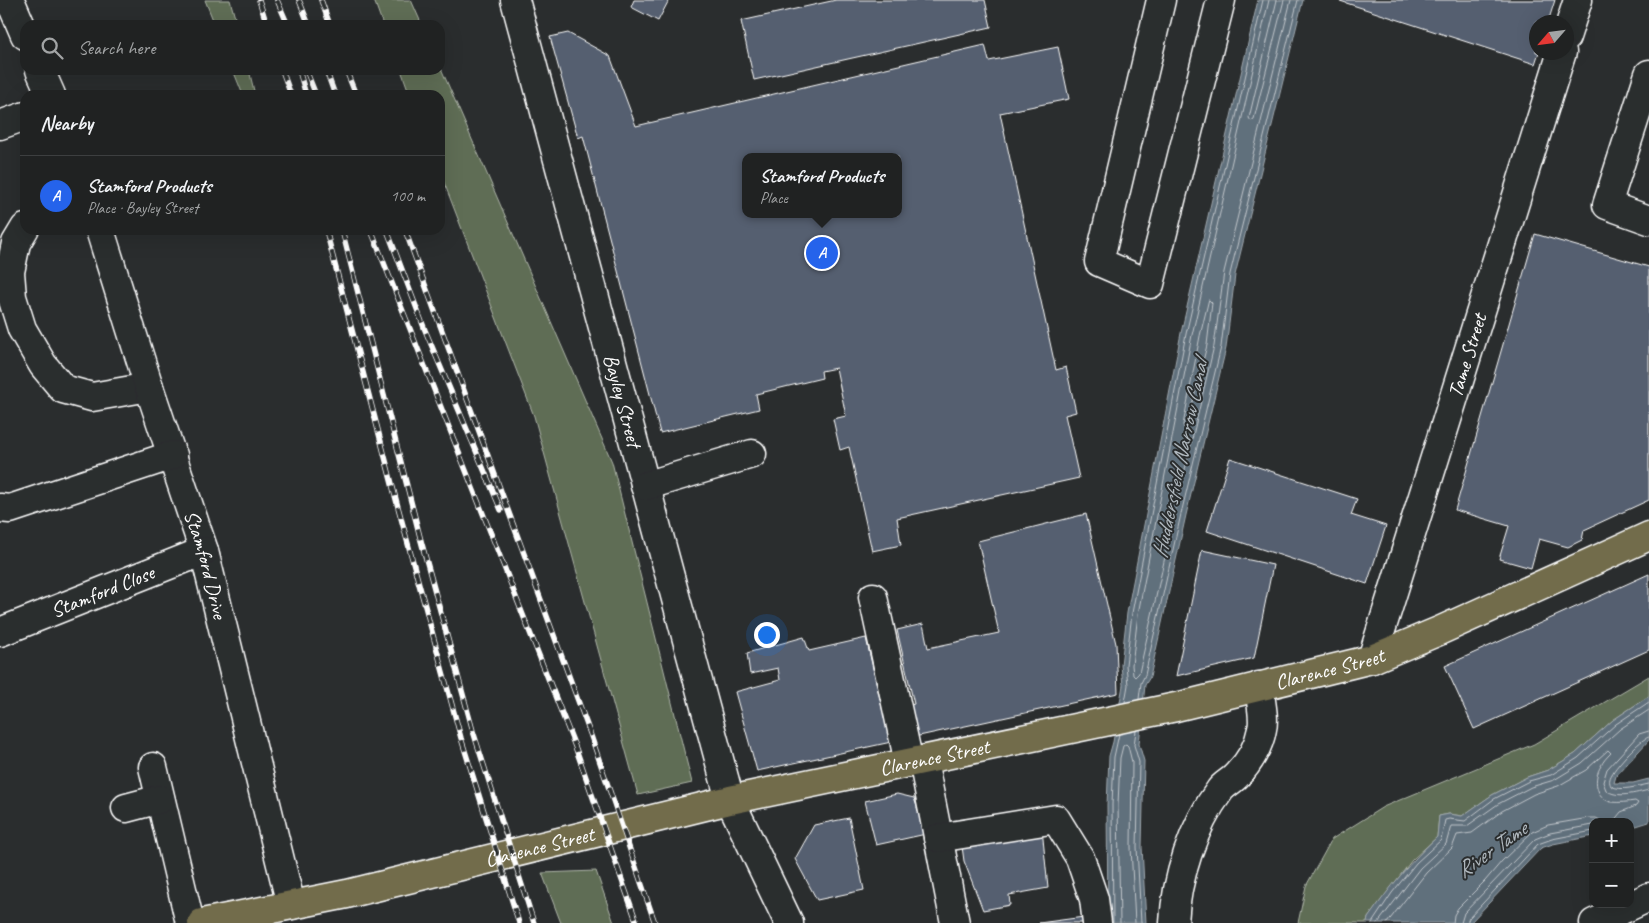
<!DOCTYPE html>
<html lang="en">
<head>
<meta charset="utf-8">
<style>
	:root { --surface:#202222; --page:#282a2a; --text:#f1f3f6; --muted:#a2a4a5; --line:#3d3f40; --accent:#2563eb }
	body { margin:0; font-family:Caveat,sans-serif; background:var(--page); color:var(--text) }
	.controls { position:absolute; right:15px; bottom:15px; display:grid; overflow:hidden; border-radius:10px; box-shadow:0 5px 20px #0002 }
	.controls button { width:45px; height:45px; display:grid; place-items:center; padding:0; border:0; border-bottom:1px solid var(--line); background:var(--surface); color:var(--text); font:25px sans-serif }
	.compass { position:absolute; left:1529px; top:15px; width:45px; height:45px; border-radius:50%; background:var(--surface); box-shadow:0 5px 20px #0002; rotate:242deg }
	.you { position:absolute; left:766px; top:634px; width:18px; height:18px; margin:-12px; border:4px solid #fff; border-radius:50%; background:#1a73e8; box-shadow:0 0 0 8px #1a73e833 }
	.badge { display:grid; place-items:center; width:32px; height:32px; border-radius:50%; background:var(--accent); color:#fff; font-size:16px; font-weight:700 }
	.pin { position:absolute; translate:-50% -50%; border:2px solid #fff; box-shadow:0 1px 5px #0006 }
	.popup { position:absolute; left:742px; top:153px; width:160px; height:65px; box-sizing:border-box; display:grid; place-content:center; border-radius:10px; background:var(--surface); filter:drop-shadow(0 1px 4px #0005); font-size:16px; white-space:nowrap; color:var(--muted) }
	.popup b { font-size:19px; color:var(--text) }
	.popup::after { content:''; position:absolute; left:50%; top:100%; margin-left:-10px; border:10px solid transparent; border-top-color:var(--surface) }
	.list { margin:0; padding:0; list-style:none }
	h2 { display:flex; justify-content:space-between; align-items:center; height:65px; margin:0; padding:0 20px; font-size:21px }
	h2 small { font-size:16px; font-weight:400; color:var(--muted) }
	.list li { display:grid; grid-template-columns:32px 1fr auto; gap:15px; align-items:center; box-sizing:border-box; height:80px; padding:0 20px; border-top:1px solid var(--line) }
	.list b { display:block; font-size:19px; white-space:nowrap }
	.list p { margin:0; font-size:16px; white-space:nowrap; color:var(--muted) }
	.list em { font-size:16px; font-style:normal; color:var(--muted) }
	.icon { flex:none; width:28px; height:28px; fill:none; stroke:currentColor; stroke-width:2; stroke-linecap:round; stroke-linejoin:round }
	.map { position:relative; flex:none; width:1649px; height:923px; overflow:hidden }
	.search { position:absolute; background:var(--surface); box-shadow:0 5px 20px #0002; left:20px; top:20px; width:425px; height:55px; display:flex; align-items:center; gap:12px; box-sizing:border-box; padding:0 18px; border-radius:15px; color:var(--muted); font-size:19px }
	.panel { position:absolute; background:var(--surface); box-shadow:0 5px 20px #0002; left:20px; top:90px; width:425px; height:145px; border-radius:15px }
	.map>svg:first-child { display:block }
	.green { fill:#5f6d54; stroke:#afb6aa }
	.water { fill:#61707c; stroke:#a0a9b0 }
	.lines { fill:none; stroke-linecap:round; stroke-linejoin:round }
	.shore { stroke:#c0c6cb; stroke-width:1 }
	.building { fill:#555f6f; stroke:#fff; fill-rule:evenodd }
	.minor-casing { stroke:#fff; stroke-width:31 }
	.major-casing { stroke:#fff; stroke-width:31 }
	.minor { stroke:#2a2d2e; stroke-width:28 }
	.major { stroke:#726c4b; stroke-width:28 }
	.rail-casing { stroke:#fff; stroke-width:5.5 }
	.rail { stroke:#2a2d2e; stroke-width:4; stroke-dasharray:11; stroke-linecap:butt }
	.labels { text-anchor:middle; stroke-width:4; stroke-linejoin:round; paint-order:stroke }
	.street-label { font-size:21px; fill:#fff; stroke:#2a2d2e }
	.water-label { font-size:22px; font-style:italic; fill:#b0b8be; stroke:#2a2d2e }
</style>
</head>
<body>
<div class="map">
<svg width="1649" height="923" viewBox="0 0 1649 923">
	<rect width="100%" height="100%" fill="#2a2d2e"/>
	<filter id="ink" filterUnits="userSpaceOnUse"><feTurbulence type="fractalNoise" baseFrequency=".02" numOctaves="2"/><feDisplacementMap in="SourceGraphic" scale="10" xChannelSelector="R" yChannelSelector="G"/><feConvolveMatrix kernelMatrix="1 2 1 2 8 2 1 2 1" color-interpolation-filters="sRGB"/></filter>
	<g filter="url(#ink)">
		<g class="green">
			<polygon points="205,0 230,0 237,25 215,25"/>
			<polygon points="374,0 411,0 422,25 383,25"/>
			<polygon points="440,66 612,462 692,783 638,795 534,416 440,172 440,95 410,95 401,70 440,70"/>
			<polygon points="233,70 249,70 255,95 243,95"/>
			<polygon points="1649,676 1649,696 1613,720 1575,754 1548,770 1527,777 1492,795 1462,816 1449,814 1439,816 1437,837 1412,860 1368,918 1367,923 1298,923 1306,886 1332,839 1383,807 1534,744"/>
			<polygon points="596,871 614,923 561,923 542,873"/>
		</g>
		<g class="water">
			<polygon points="1258,0 1303,0 1235,275 1226,348 1186,515 1150,677 1145,685 1139,744 1144,761 1142,847 1146,923 1108,923 1107,805 1109,756 1113,742 1123,685 1121,665 1127,613 1181,333"/>
			<path d="M1649,696V740L1616,776L1614,783H1633L1649,779V822L1630,828V822H1593V836L1553,844L1541,848L1470,923H1367L1368,918C1390,887 1410,862 1437,837L1439,816L1449,814L1462,816L1492,795L1527,777L1548,770L1575,754L1613,720Z"/>
		</g>
		<g class="lines">
			<g class="shore">
				<polyline points="1269,0 1192,335 1138,614 1132,665 1133,675 1135,677 1139,673 1175,512 1214,346 1224,272 1291,0"/>
				<polyline points="1277,0 1249,118 1251,121 1254,119 1284,0"/>
				<polygon points="1209,300 1212,303 1207,345 1187,426 1184,428 1183,425 1200,336"/>
				<polyline points="1139,699 1141,683 1145,675 1181,514 1221,347 1230,274 1298,0"/>
				<polyline points="1125,702 1128,685 1126,665 1132,613 1186,334 1263,0"/>
				<polyline points="1136,731 1134,745 1139,762 1137,847 1141,923"/>
				<path d="M1649,731L1639,734L1607,769L1603,782L1606,790C1617,799 1636,793 1649,790"/>
				<path d="M1649,737C1641,738 1616,766 1612,774C1609,779 1609,782 1611,786C1621,792 1638,786 1649,784"/>
				<polyline points="1113,923 1112,805 1114,757 1119,734"/>
				<polyline points="1120,923 1118,805 1120,758 1123,746 1126,744 1128,746 1132,762 1131,847 1135,923"/>
				<polyline points="1372,923 1392,893 1416,863 1441,840 1445,820 1449,819 1465,821 1494,799 1529,781 1551,775 1578,758 1616,724 1649,702"/>
				<polyline points="1378,923 1420,868 1446,844 1451,826 1467,826 1498,804 1531,787 1554,780 1582,763 1620,729 1649,710"/>
				<path d="M1387,923L1426,873L1452,848L1457,835L1472,833L1502,811L1534,794L1558,786L1586,770L1608,750L1611,753C1607,757 1603,761 1601,766C1593,778 1595,798 1611,802C1619,803 1628,802 1635,801L1638,803L1636,806L1621,812L1613,822"/>
				<polyline points="1453,923 1454,915 1458,908 1485,881 1502,861 1532,832 1548,825 1589,818 1596,818 1604,822"/>
				<polyline points="1461,923 1464,913 1535,839 1550,833 1593,825"/>
				<polyline points="1467,923 1469,918 1538,844 1552,839 1593,831"/>
			</g>
		</g>
		<g class="building">
			<polygon points="634,0 669,0 658,21 631,7"/>
			<polygon points="836,0 985,0 991,27 754,80 741,21"/>
			<polygon points="1337,0 1555,0 1548,22 1536,22 1536,52 1539,52 1535,64"/>
			<path d="M568,33L610,56L636,126L985,45L989,61L1058,47L1069,99L1000,113L1056,370L1066,367L1076,412L1065,415L1079,478L897,518L901,545L872,551L849,447L840,450L833,419L846,416L836,368L821,371L822,378L756,394L759,409L660,433L583,136L578,138L550,37ZM746,157H898V214H746Z"/>
			<polygon points="1535,234 1649,267 1649,500 1584,530 1582,540 1568,547 1539,539 1531,568 1499,559 1509,526 1455,510"/>
			<polygon points="1230,458 1357,499 1351,515 1386,526 1367,584 1207,531"/>
			<polygon points="1086,514 1116,644 1118,693 757,771 735,692 780,680 778,668 750,674 747,653 804,637 809,651 866,638 883,712 914,704 897,630 923,624 928,648 999,633 978,541"/>
			<polygon points="1202,550 1273,565 1254,658 1176,676"/>
			<polygon points="1649,574 1649,650 1474,729 1445,666"/>
			<polygon points="897,794 914,798 926,834 876,845 865,801"/>
			<polygon points="849,818 864,890 817,900 795,859 814,825"/>
			<polygon points="1042,829 1048,888 1009,895 1010,905 983,910 964,861 961,839"/>
			<polygon points="1084,917 1085,923 1039,923"/>
		</g>
		<g class="lines">
			<g class="minor-casing">
				<g id="minor">
					<polyline points="10,0 25,35"/>
					<path id="s1" d="M515,0L730,800L789,923"/>
					<polyline points="1161,0 1099,262 1150,284 1221,0"/>
					<polyline points="1566,37 1578,0"/>
					<polyline points="40,70 51,95"/>
					<polyline points="1649,74 1607,205 1649,220"/>
					<polyline points="0,125 25,116"/>
					<polyline points="25,228 16,243 10,272 12,297 22,329 43,365 63,389 92,397 149,387"/>
					<path id="s2" d="M100,230L149,387L204,551L291,905"/>
					<polyline points="645,486 752,454"/>
					<polyline points="0,508 10,509 173,455"/>
					<polyline points="873,597 909,763"/>
					<path id="s3" d="M0,632L204,551"/>
					<path id="s4" d="M1372,659L1562,52"/>
					<polyline points="923,760 955,923"/>
					<polyline points="153,767 190,923"/>
					<polyline points="126,808 160,799"/>
					<polyline points="938,838 1056,819 1080,858 1094,899 1097,923"/>
					<path d="M1174,923C1176,879 1193,826 1220,790C1224,784 1232,781 1237,775C1249,763 1259,746 1262,729C1265,718 1260,698 1259,686"/>
					<polyline points="1594,923 1649,897"/>
				</g>
			</g>
			<g class="major-casing">
				<g id="major">
					<path id="s5" d="M202,923L347,894L730,800L1176,707L1372,659L1439,631L1649,536"/>
				</g>
			</g>
			<use href="#minor" class="minor"/>
			<use href="#major" class="major"/>
			<g class="rail-casing">
				<g id="rail">
					<polyline points="259,0 267,25"/>
					<polyline points="277,0 288,25"/>
					<polyline points="299,0 309,25"/>
					<polyline points="321,0 330,25"/>
					<polyline points="282,70 291,95"/>
					<polyline points="299,70 306,95"/>
					<polyline points="306,70 316,95"/>
					<polyline points="326,70 335,95"/>
					<polyline points="346,70 356,95"/>
					<polyline points="326,230 398,507 461,738 519,923"/>
					<polyline points="342,230 420,537 473,731 534,923"/>
					<polyline points="371,230 576,749 637,923"/>
					<polyline points="387,230 425,330 501,510"/>
					<polyline points="405,230 591,736 655,923"/>
				</g>
			</g>
			<use href="#rail" class="rail"/>
		</g>
	</g>
	<g class="labels">
		<g class="street-label">
			<text dy="7" stroke="none"><textPath href="#s4" startOffset="318">Tame Street</textPath></text>
			<text dy="7" stroke="none"><textPath href="#s1" startOffset="415">Bayley Street</textPath></text>
			<text dy="7" stroke="none"><textPath href="#s2" startOffset="351">Stamford Drive</textPath></text>
			<text dy="7" stroke="none"><textPath href="#s3" startOffset="110">Stamford Close</textPath></text>
			<text dy="7" stroke="none"><textPath href="#s5" startOffset="1156">Clarence Street</textPath></text>
			<text dy="7" stroke="none"><textPath href="#s5" startOffset="751">Clarence Street</textPath></text>
			<text dy="7" stroke="none"><textPath href="#s5" startOffset="346">Clarence Street</textPath></text>
		</g>
		<g class="water-label">
			<text transform="translate(1179 459) rotate(-78)" y="8">Huddersfield Narrow Canal</text>
			<text transform="translate(1491 849) rotate(-35)" y="8">River Tame</text>
		</g>
	</g>
</svg>
<div class="controls">
<button>+</button>
<button>−</button>
</div>
<svg class="compass" viewBox="-18 -18 36 36"><path d="M0-13l5 13h-10z" fill="#e53935"/><path d="M0 13l5-13h-10z" fill="#a2a4a5"/></svg>
<div class="you"></div>
<div class="pin badge" style="left:822px;top:253px">A</div>
<div class="popup"><b>Stamford Products</b>Place</div>
<div class="search"><svg class="icon" aria-label="search" viewBox="0 0 24 24"><circle cx="10" cy="10" r="6"/><path d="M15 15l6 6"/></svg>Search here</div>
<section class="panel">
<h2>Nearby<small></small></h2>
<ul class="list">
<li><span class="badge">A</span><div><b>Stamford Products</b><p>Place · Bayley Street</p></div><em>100 m</em></li>
</ul>
</section>
</div>
</body>
</html>
